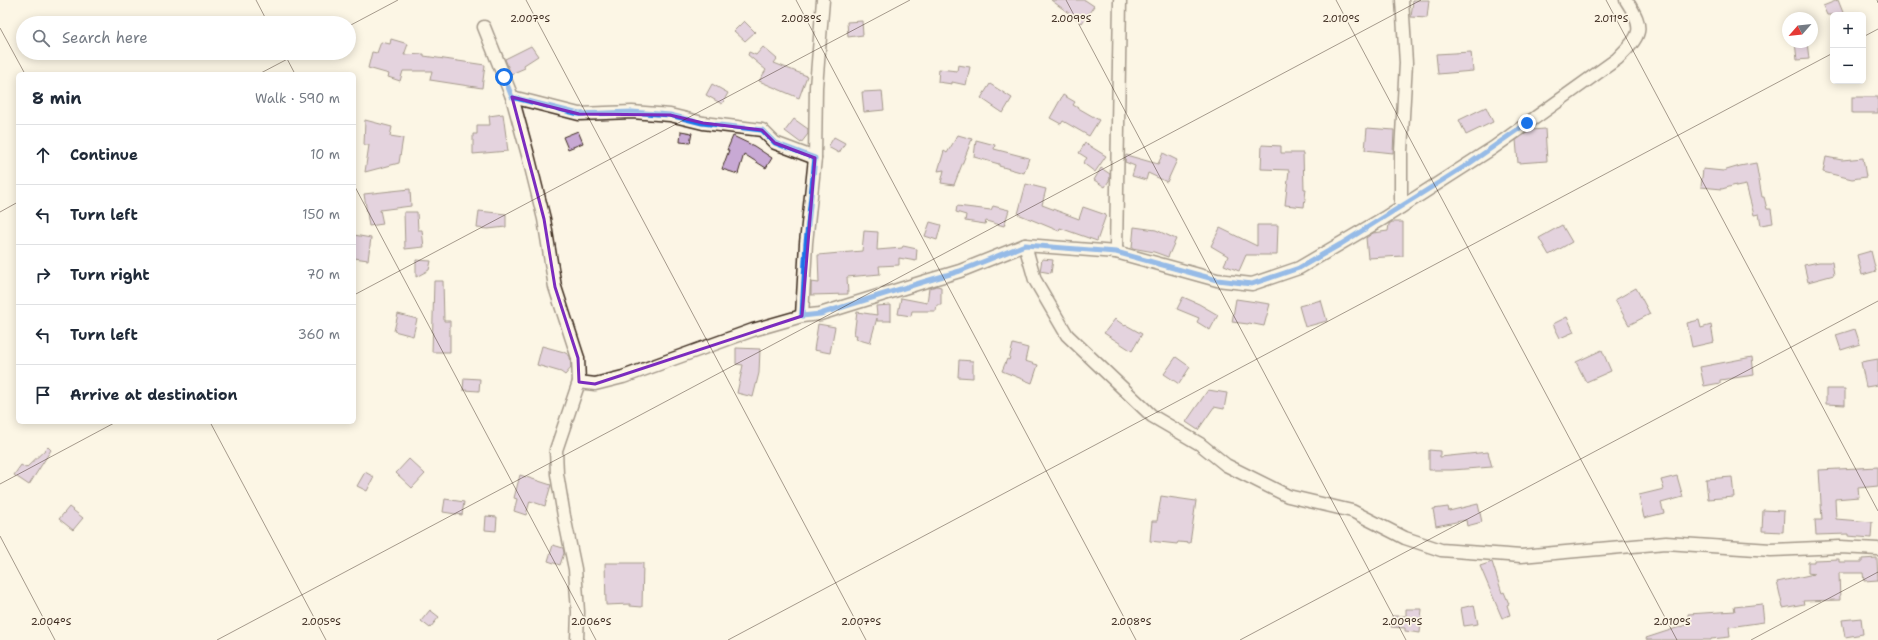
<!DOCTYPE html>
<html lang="en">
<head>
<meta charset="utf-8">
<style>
	:root { --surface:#fff; --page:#f2f2f3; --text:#1f2937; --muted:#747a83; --line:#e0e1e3 }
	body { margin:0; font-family:"Shantell Sans",sans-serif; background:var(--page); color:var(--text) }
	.controls { position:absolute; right:12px; top:12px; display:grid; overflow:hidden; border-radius:6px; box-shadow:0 2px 10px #0003 }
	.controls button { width:36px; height:36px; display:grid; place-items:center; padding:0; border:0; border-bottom:1px solid var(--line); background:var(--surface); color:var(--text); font:20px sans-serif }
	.compass { position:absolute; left:1782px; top:12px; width:36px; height:36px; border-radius:50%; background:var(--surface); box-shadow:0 2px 10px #0003; rotate:242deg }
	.stop { position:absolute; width:12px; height:12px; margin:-9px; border:3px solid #1a73e8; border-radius:50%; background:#fff }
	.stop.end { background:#1a73e8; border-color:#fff; box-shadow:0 1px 4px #0008 }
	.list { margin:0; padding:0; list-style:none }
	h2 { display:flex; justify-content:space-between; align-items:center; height:52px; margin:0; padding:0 16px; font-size:17px }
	h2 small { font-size:13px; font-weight:400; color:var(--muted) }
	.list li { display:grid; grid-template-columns:26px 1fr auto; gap:12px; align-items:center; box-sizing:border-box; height:60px; padding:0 16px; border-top:1px solid var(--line) }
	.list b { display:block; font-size:15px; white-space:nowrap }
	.list em { font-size:13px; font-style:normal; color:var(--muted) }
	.icon { flex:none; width:22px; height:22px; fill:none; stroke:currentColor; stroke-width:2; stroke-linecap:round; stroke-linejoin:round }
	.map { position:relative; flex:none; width:1878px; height:640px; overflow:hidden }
	.search { position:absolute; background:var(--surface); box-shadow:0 2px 10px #0003; left:16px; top:16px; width:340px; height:44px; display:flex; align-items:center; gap:10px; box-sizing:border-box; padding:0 14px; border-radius:22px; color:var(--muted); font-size:15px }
	.panel { position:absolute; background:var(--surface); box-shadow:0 2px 10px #0003; left:16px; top:72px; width:340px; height:352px; border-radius:6px }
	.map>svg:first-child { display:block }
	.building { fill:#c8a9d4; stroke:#3b2a1e }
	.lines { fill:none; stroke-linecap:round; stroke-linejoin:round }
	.minor-casing { stroke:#3b2a1e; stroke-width:15 }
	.minor { stroke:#fcf5e5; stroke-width:12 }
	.route { stroke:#1a73e8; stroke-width:5 }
	.marked { fill:none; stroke:#7b2cbf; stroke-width:3; stroke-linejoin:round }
	.ticks { fill:none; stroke:#3b2a1e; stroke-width:1; stroke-opacity:0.45 }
	.ticks-label { font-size:10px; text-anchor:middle; fill:#3b2a1e; stroke:#fcf5e5; stroke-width:3.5; stroke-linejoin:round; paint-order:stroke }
</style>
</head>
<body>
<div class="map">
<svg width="1878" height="640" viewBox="0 0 1878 640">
	<rect width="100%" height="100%" fill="#fcf5e5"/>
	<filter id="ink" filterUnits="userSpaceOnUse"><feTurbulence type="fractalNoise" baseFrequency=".025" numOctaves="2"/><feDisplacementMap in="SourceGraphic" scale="8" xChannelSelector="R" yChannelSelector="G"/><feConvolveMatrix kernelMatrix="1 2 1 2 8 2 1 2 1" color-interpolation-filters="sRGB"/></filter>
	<g filter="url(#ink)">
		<g class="building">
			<polygon points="1051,0 1085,0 1094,6 1082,23"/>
			<polygon points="1413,0 1429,0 1427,18 1411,17"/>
			<polygon points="1838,0 1844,15 1827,15 1823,6"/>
			<polygon points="744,21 755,32 745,41 734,31"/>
			<polygon points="862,21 863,35 848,37 847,22"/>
			<polygon points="391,39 408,44 404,55 424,54 424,56 485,65 482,88 430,80 432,71 403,71 400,81 388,77 389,74 368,68 372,52 377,53 381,42 390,44"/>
			<polygon points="1795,42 1807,42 1809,59 1797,60"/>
			<polygon points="531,46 538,56 524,65 525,68 511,74 505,59"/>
			<polygon points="763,47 777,59 774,63 807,76 799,98 759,81 766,70 748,55 749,52 756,55"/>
			<polygon points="1471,52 1473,71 1438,74 1436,54"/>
			<polygon points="958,65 970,67 966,85 952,82 952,84 938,82 939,69 957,71"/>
			<polygon points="712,84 728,93 722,104 706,95"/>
			<polygon points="990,84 1012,98 1003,113 981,98"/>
			<polygon points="882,91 884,110 864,112 862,92"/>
			<polygon points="1063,95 1075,102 1073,105 1099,120 1089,136 1063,121 1061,124 1050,118"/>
			<rect x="1852" y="97" width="26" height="16"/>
			<polygon points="1486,107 1493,122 1466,135 1459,120"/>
			<polygon points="503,114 508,151 473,154 473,134 477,134 477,125 490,125 489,116"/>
			<polygon points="794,119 808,129 808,134 801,143 785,131"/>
			<polygon points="365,120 392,127 390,136 403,138 399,163 365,172 369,145 364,145"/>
			<polygon points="1367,128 1394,130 1393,153 1365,150"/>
			<polygon points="1545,129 1547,161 1518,163 1516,140 1531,130"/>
			<polygon points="578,131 583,143 568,149 563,137"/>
			<polygon points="681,131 692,133 690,143 680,142"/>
			<polygon points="958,135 972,139 954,185 941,183 944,170 938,171 944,151 947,153"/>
			<polygon points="733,136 754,146 772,158 766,168 744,154 738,174 722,169 729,150 727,150"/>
			<polygon points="834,137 845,143 839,153 828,147"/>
			<polygon points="976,140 995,145 994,149 1029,158 1024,173 999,166 999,164 974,157"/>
			<polygon points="1085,143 1106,156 1095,172 1083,163 1087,158 1079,153"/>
			<polygon points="1262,145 1281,146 1281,153 1303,153 1304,189 1306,189 1304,207 1285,205 1289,170 1261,169"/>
			<polygon points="1163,153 1177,160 1167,182 1148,173 1146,180 1132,176 1135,166 1125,162 1126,155 1158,164"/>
			<polygon points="1826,157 1842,160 1863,158 1866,177 1852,179 1823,172"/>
			<polygon points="1756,163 1762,197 1764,197 1767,209 1771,209 1773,223 1761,225 1759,214 1754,215 1746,185 1736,187 1736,185 1722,189 1701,187 1703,169 1723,171 1740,166"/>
			<polygon points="1101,168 1110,174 1110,179 1105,187 1094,180"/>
			<polygon points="1026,184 1046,189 1042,205 1079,219 1083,207 1106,215 1097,241 1060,228 1059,231 1018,214"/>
			<polygon points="410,189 411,206 380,210 383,224 369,226 364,194"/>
			<polygon points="957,206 991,210 993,206 1009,210 1004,226 986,221 985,224 965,221 966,215 956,212"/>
			<polygon points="479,211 506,214 506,227 488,229 477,228"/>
			<polygon points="404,212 417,212 418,230 422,230 424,247 405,249"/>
			<polygon points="930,222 941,225 937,240 925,236"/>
			<polygon points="1392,222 1403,222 1403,256 1368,258 1366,238 1373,233 1388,231 1389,224"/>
			<polygon points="1257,225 1278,225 1277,255 1246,255 1239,271 1224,265 1228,256 1211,246 1220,228 1257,246"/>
			<polygon points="1562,225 1572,242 1549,255 1539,238"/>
			<polygon points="1134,227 1156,230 1176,239 1168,257 1154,252 1132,248"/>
			<polygon points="864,231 878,232 877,250 902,248 903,246 917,249 916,261 899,258 899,265 879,266 880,274 847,277 848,294 811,295 811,282 819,283 818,255 862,251"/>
			<polygon points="354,235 371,238 368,260 354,258"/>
			<polygon points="1871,251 1876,271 1862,275 1857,255"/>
			<polygon points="1042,259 1053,260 1051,273 1040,271"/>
			<polygon points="416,260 431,261 429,270 416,277"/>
			<polygon points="1819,262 1832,262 1834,275 1808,282 1804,265"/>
			<polygon points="434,281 443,281 444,321 450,321 450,352 432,352"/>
			<polygon points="937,286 941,287 941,305 937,305 936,311 912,311 911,316 898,314 901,298 927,303 929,288"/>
			<polygon points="1636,288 1650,314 1629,325 1615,300"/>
			<polygon points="1183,297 1199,304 1218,315 1210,330 1197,322 1199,318 1177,309"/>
			<polygon points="1236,299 1270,304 1264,326 1249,323 1248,324 1232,322"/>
			<polygon points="1321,300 1327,321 1305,327 1299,306"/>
			<polygon points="891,305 891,321 877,321 877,318 870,343 856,339 857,335 854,335 857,312 877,315 876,306"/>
			<polygon points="398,314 417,319 413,336 394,331"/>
			<polygon points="1567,317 1574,332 1560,338 1553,324"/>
			<polygon points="1115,319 1125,326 1126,325 1142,334 1132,351 1104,333"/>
			<polygon points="1699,320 1701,328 1711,325 1714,342 1692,347 1687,323"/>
			<polygon points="818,324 835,327 830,353 814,350"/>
			<polygon points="1855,329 1860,344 1841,350 1836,335"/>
			<polygon points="1013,344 1028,348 1025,361 1038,365 1032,383 1002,371 1007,359 1009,360"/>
			<polygon points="542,346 564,352 570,356 571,368 565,375 561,372 537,365"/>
			<polygon points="736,348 760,349 759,373 753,397 737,393 743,365 736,364"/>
			<polygon points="1602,350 1611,371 1586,382 1576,362"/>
			<polygon points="1176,357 1190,367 1179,384 1164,374"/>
			<polygon points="1752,357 1754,375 1720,380 1720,383 1704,386 1700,367"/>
			<polygon points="1878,359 1878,385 1866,387 1861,362"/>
			<polygon points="959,360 973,361 973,378 958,377"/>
			<polygon points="464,378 480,379 479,391 463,390"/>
			<polygon points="1826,389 1845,389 1845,405 1826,404"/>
			<polygon points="1208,390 1227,393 1224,409 1214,407 1198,430 1186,422"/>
			<polygon points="48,447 51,450 29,485 14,475 21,465 26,468"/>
			<polygon points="1429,450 1440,451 1440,457 1488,452 1492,467 1452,470 1429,470"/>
			<polygon points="409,459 425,474 412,488 396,473"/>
			<polygon points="1878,467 1878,486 1858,488 1859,497 1835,499 1836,519 1872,522 1871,538 1848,536 1848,534 1816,535 1815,520 1822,520 1819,470"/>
			<polygon points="365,472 374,477 367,491 357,486"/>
			<polygon points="520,475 551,485 545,506 530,501 526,515 514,511 517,499 514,498"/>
			<polygon points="1677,476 1683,497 1661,503 1664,513 1644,518 1639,495 1664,489 1661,480"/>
			<polygon points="1732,477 1734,497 1708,499 1706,479"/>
			<polygon points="1161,496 1196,501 1190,543 1178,542 1177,544 1150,541 1152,521 1157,521"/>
			<polygon points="445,499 464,502 462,515 443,512"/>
			<polygon points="1478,504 1482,522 1467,526 1466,520 1436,526 1433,509 1448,507 1449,511"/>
			<polygon points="69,507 83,518 73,530 59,519"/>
			<polygon points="1763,510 1784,511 1783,532 1762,531"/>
			<polygon points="486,516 497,517 496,531 485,530"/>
			<polygon points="553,545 563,548 564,553 560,565 548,561"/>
			<polygon points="1877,558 1878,580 1864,581 1863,573 1839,573 1840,600 1803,601 1804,604 1783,608 1777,582 1814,574 1808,573 1808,562 1814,562 1814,560 1839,559 1839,562 1862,562 1862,559"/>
			<polygon points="1492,562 1502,593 1504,592 1509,604 1507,605 1510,615 1502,618 1480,566"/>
			<polygon points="605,563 643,563 642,607 630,606 630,604 606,605"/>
			<polygon points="1762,604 1764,622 1729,627 1730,637 1711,639 1711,640 1647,640 1646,638 1689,624 1688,614 1735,611 1734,607"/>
			<polygon points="1474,605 1478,624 1464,626 1461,608"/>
			<polygon points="1406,609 1422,609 1420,633 1405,631 1405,628 1391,627 1392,616 1406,616"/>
			<polygon points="430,610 439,617 430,628 421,621"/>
			<polygon points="1861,618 1863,634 1845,637 1842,620"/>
		</g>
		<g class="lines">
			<g class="minor-casing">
				<g id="minor">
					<polyline points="484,27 512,97 528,155 544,219 555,287 578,358 579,382"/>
					<polyline points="512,97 579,114 632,112 670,115 703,123 762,130 775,143 815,158"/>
					<polyline points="1401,207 1401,152 1406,63 1402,0"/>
					<polyline points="1025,245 1035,280 1067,335 1152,416 1200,444 1226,465 1288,496 1352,511 1405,538 1441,550 1521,556 1666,543 1771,550 1840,547 1878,549"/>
					<polyline points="1116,252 1120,0"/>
					<polyline points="802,316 806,243 815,158 816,87 823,0"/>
					<path d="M577,640L578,612L575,569L564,516L557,474L556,450L579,382L595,384L623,377L753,330L802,316L820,314L923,282L960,271L1025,245L1116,252L1217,280L1252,284L1299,268L1384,218L1493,148L1617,59C1641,35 1646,30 1626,0"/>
				</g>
			</g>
			<use href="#minor" class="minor"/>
		</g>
	</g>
	<g class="lines" filter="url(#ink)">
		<polyline class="route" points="504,77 512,97 579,114 632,112 670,115 702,123 762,130 775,143 815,158 806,243 802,316 820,314 923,282 960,271 1025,245 1116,252 1217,280 1252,284 1299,268 1341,244 1470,163 1527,123"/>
	</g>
	<path d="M0 0H1878V640H0ZM512,97L579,114L670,115L703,123L762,130L775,143L815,158L802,316L595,384L579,382L578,358L555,287L544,219Z" fill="#fcf5e5" fill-opacity=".55" fill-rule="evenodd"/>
	<path class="marked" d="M512,97L579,114L670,115L703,123L762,130L775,143L815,158L802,316L595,384L579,382L578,358L555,287L544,219Z"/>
	<path class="ticks" d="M256,0L268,23M526,0L866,640M796,0L1136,640M1066,0L1406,640M1336,0L1677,640M1606,0L1878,511M1877,0L1878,3M349,26L398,0M0,28L25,74M1863,37L1878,29M284,53L295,74M259,74L299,53M354,185L596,640M0,212L18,202M354,295L910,0M210,422L326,640M0,484L116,422M0,536L55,640M217,640L1421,0M728,640L1833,53M1240,640L1878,301M1751,640L1878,572"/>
	<g class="ticks-label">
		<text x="530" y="22">2.007°S</text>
		<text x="801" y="22">2.008°S</text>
		<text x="1071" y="22">2.009°S</text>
		<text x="1341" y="22">2.010°S</text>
		<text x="1611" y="22">2.011°S</text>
		<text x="51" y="625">2.004°S</text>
		<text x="321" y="625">2.005°S</text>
		<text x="591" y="625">2.006°S</text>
		<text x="861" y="625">2.007°S</text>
		<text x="1131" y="625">2.008°S</text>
		<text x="1402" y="625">2.009°S</text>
		<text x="1672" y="625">2.010°S</text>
	</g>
</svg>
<div class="controls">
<button>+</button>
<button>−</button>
</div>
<svg class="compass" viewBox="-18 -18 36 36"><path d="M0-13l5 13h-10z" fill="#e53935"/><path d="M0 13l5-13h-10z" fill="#747a83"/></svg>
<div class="stop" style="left:504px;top:77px"></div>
<div class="stop end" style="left:1527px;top:123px"></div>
<div class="search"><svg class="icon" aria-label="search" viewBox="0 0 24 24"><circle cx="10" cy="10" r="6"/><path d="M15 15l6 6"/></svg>Search here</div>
<section class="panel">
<h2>8 min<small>Walk · 590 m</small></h2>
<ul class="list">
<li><svg class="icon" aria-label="ahead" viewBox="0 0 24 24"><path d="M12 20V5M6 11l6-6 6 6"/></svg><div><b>Continue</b></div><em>10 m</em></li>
<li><svg class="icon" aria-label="left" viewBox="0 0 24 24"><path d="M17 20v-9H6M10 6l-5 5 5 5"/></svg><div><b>Turn left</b></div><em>150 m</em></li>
<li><svg class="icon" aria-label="right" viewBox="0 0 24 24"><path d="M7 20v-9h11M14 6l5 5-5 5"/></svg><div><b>Turn right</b></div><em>70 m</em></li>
<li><svg class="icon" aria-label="left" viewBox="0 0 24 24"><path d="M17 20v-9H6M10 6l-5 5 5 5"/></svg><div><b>Turn left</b></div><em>360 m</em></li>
<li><svg class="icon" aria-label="arrive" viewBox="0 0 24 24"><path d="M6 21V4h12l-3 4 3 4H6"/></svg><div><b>Arrive at destination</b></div></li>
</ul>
</section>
</div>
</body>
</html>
